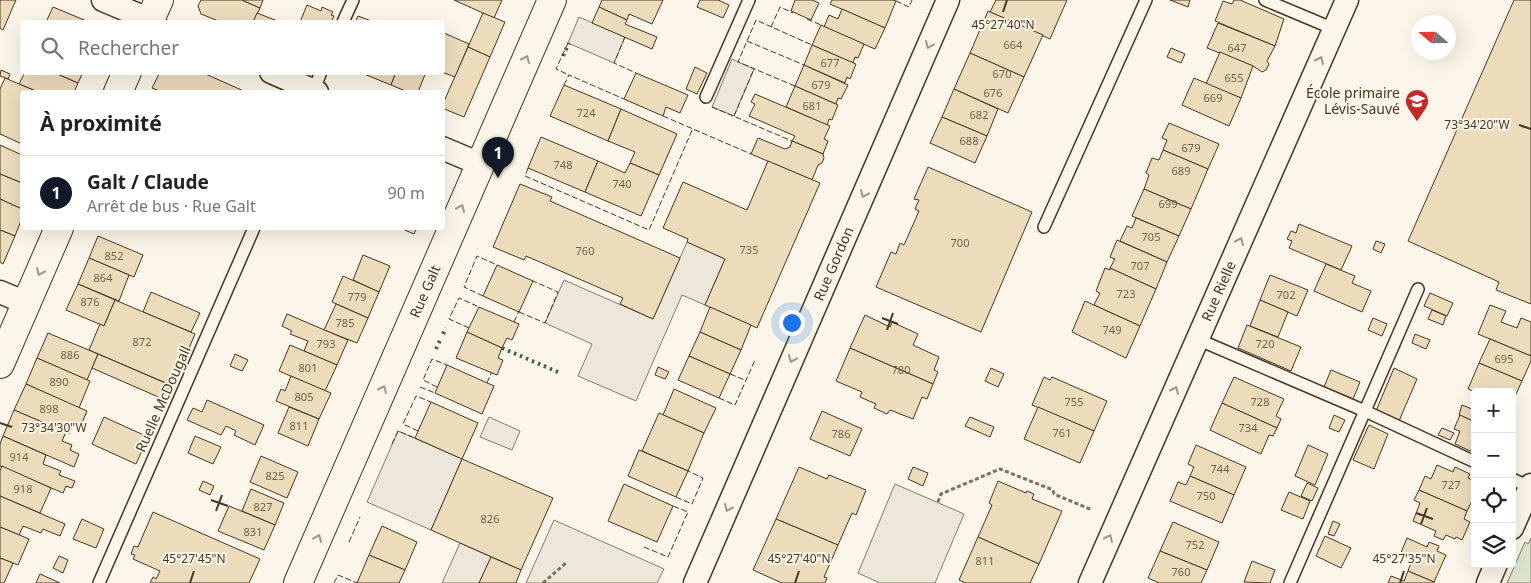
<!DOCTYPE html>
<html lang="fr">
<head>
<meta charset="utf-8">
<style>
	:root { --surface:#fff; --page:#f2f2f2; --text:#222; --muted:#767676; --line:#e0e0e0; --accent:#111827 }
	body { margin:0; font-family:"Noto Sans",sans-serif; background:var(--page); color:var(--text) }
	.controls { position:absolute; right:15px; bottom:15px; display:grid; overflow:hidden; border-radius:5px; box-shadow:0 5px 20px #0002 }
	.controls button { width:45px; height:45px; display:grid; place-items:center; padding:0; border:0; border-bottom:1px solid var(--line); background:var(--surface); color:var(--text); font:25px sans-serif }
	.compass { position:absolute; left:1411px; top:15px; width:45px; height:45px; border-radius:50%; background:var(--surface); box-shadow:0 5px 20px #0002; rotate:290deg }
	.you { position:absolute; left:791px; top:322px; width:18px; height:18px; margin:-12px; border:4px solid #fff; border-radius:50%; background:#1a73e8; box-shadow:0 0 0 8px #1a73e833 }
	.badge { display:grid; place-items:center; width:32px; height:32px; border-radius:50%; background:var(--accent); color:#fff; font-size:16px; font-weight:700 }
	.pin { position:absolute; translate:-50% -41px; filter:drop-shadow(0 1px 2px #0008) }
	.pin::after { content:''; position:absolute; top:26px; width:18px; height:15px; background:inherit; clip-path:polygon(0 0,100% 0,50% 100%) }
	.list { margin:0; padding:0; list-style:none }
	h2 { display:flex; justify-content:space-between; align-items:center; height:65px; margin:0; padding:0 20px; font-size:21px }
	h2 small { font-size:16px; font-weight:400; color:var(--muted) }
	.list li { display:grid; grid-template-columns:32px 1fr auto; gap:15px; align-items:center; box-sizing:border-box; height:75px; padding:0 20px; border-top:1px solid var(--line) }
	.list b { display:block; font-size:19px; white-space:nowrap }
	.list p { margin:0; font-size:16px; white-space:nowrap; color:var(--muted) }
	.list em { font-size:16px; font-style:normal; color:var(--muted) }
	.icon { flex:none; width:28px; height:28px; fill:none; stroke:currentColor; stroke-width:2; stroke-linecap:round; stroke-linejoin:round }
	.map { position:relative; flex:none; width:1531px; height:583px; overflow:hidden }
	.search { position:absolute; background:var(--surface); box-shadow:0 5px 20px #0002; left:20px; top:20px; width:425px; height:55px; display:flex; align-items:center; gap:12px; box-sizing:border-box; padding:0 18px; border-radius:5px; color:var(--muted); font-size:19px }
	.panel { position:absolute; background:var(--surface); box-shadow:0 5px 20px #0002; left:20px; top:90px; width:425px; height:140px; border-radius:5px }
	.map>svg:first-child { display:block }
	.park { fill:#dce7d0; stroke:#887966 }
	.parking { fill:#ede7d9; stroke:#887966 }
	.building { fill:#ecdcbc; stroke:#4a3520 }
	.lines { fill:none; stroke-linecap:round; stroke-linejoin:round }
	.lane-casing { stroke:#4a3520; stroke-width:14 }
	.street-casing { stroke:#4a3520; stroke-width:25 }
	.secondary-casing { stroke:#4a3520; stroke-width:30 }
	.path { stroke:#7f6f5c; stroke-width:3; stroke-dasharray:4 2.5; stroke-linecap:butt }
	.lane { stroke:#fbf6e9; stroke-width:11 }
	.street { stroke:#fbf6e9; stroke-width:22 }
	.secondary { stroke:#fbf6e9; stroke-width:28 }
	.hedge { stroke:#436837; stroke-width:4; stroke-dasharray:2.5 4; stroke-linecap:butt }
	.fence { stroke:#4a3520; stroke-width:1; stroke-dasharray:6 2.5; stroke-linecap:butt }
	.oneway { stroke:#a29684 }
	.ticks { fill:none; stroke:#4a3520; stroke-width:2 }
	.labels { text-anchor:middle; stroke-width:4; stroke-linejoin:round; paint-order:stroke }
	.number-label { font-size:11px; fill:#725f47 }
	.poi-label { font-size:14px; fill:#4a3520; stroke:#fbf6e9; text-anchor:end }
	.street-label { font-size:14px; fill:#4a3520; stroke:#fbf6e9 }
	.ticks-label { font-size:12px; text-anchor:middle; fill:#4a3520; stroke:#fbf6e9; stroke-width:4; stroke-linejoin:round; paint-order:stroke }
</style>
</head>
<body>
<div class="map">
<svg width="1531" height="583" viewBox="0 0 1531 583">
	<rect width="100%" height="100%" fill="#fbf6e9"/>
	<polygon class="park" points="1531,538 1531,583 1507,583 1525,542 1528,544"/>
	<g class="parking">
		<polygon points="579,17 625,37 614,63 568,43"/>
		<polygon points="732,59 754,69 734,116 712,107"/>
		<polygon points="687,242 725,259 705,305 682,295 636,401 578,376 592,344 545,323 564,280 653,319"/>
		<polygon points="489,417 520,431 512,450 480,437"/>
		<polygon points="398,431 462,459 431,530 367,502"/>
		<polygon points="895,484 964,514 935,583 880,583 858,573"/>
		<polygon points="554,520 664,569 657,583 526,583"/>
		<polygon points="460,543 491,557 479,583 442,583"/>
	</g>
	<g class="building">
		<polygon points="0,0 16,0 3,30 0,28"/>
		<polygon points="201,0 242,0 260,8 253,22 221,22 201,14 198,6"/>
		<polygon points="242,0 263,0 260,8"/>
		<polygon points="454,0 502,0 494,18"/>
		<polygon points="602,0 663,0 652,24 629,14 627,20 599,7"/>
		<polygon points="700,0 718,0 729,5 723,18 697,7"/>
		<polygon points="795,0 812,0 819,3 811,20 791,11"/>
		<polygon points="832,0 892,0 896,1 885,28 830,4"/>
		<polygon points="996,0 1067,0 1050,39 990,12"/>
		<polygon points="1170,0 1190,0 1188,7"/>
		<polygon points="1234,0 1240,0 1284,19 1275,46 1215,21 1223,1 1232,4"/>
		<polygon points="1514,0 1531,0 1531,304 1496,290 1499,282 1408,241"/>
		<polygon points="307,5 321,11 322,7 333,12 331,15 334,16 331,22 300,22"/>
		<polygon points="53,7 89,22 46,22"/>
		<polygon points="599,7 627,20 625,24 657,37 652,49 592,23"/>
		<polygon points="842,9 885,28 875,49 824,27 829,15 838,19"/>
		<polygon points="988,11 1043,35 1024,77 970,53"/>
		<polygon points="257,13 280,22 253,22"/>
		<polygon points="483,13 505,22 490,57 468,47"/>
		<polygon points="358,16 374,22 355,22"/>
		<polygon points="1218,23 1275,46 1267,61 1269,64 1266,70 1262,72 1253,66 1207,48"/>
		<polygon points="821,25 864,44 858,58 855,57 853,63 812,45"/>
		<polygon points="444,33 469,44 455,77 442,72"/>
		<polygon points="812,45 856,64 850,79 847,77 845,83 804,65"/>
		<polygon points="468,47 490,57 464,117 442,108 442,106"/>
		<polygon points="1171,48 1185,54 1181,63 1167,57"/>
		<polygon points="1220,52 1253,66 1241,98 1206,84"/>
		<polygon points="970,53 1024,77 1008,113 954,89"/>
		<polygon points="804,65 848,85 841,99 838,98 836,104 795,86"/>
		<polygon points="695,67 707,73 697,94 686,89"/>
		<polygon points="1,70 10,74 8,79 0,76"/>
		<polygon points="25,72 53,72 78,83 74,92 38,92 19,84"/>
		<polygon points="53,72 83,72 78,83"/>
		<polygon points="160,72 201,72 246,92 162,92 152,88"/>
		<polygon points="365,72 396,72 391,85 364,74"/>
		<polygon points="396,72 426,72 418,92 408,92 391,85"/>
		<polygon points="636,73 688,95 680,113 666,107 663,116 624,99"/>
		<polygon points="5,78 38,92 22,92 22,144 0,134 0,89"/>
		<polygon points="1194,78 1241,98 1229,126 1182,105"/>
		<polygon points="564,85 621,109 608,141 550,116"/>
		<polygon points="795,86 838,105 832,120 829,119 827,125 786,107"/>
		<polygon points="954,89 998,109 987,136 942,117"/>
		<polygon points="755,94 830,126 824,139 828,141 823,154 792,141 795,136 749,116 755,104 751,102"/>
		<polygon points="621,109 677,134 659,175 630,163 635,152 608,141"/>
		<polygon points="942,117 987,136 975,163 930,143"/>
		<polygon points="1169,123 1219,144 1208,169 1163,150 1167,140 1162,138"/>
		<polygon points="541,137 598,161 585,192 528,168"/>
		<polygon points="758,138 785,149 790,147 792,141 823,154 824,158 822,163 818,165 812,180 751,154"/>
		<polygon points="0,145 22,155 22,183 0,174"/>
		<polygon points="1163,150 1208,169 1191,209 1144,189 1149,175 1146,173 1152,158 1159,160"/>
		<polygon points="598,161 625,173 630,163 659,175 641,216 585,192"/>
		<polygon points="768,161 820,183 757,328 705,305 725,259 687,242 688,239 663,228 683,182 747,210"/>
		<polygon points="928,167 1032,212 981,332 876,287 891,252 896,254 900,243 904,245 919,211 915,209 919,200 914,199"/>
		<polygon points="0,174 22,183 22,209 0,199"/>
		<polygon points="520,184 552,197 550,201 680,258 653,319 620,304 623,298 526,256 524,260 493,247"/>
		<polygon points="1144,189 1191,209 1179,236 1132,216"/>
		<polygon points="0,199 22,209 22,218 15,236 0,230"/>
		<polygon points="1136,218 1179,236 1167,262 1120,241 1127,226 1132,228"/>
		<polygon points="1299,224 1352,246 1341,270 1289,248 1292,241 1287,239 1291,231 1296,233"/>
		<polygon points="400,228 417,228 414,234"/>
		<polygon points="0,230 15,236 3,264 0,262"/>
		<polygon points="98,236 143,255 134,277 89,258"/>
		<polygon points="1117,240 1167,262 1156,289 1110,268 1115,259 1110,257"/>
		<polygon points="1376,241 1385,244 1381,253 1373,249"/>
		<polygon points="363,255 390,266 379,292 353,280"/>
		<polygon points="89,258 129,275 119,301 78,284"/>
		<polygon points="1326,264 1355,276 1352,283 1371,291 1362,312 1314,291"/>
		<polygon points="497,265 533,281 519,312 483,296"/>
		<polygon points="1105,268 1110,270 1110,268 1156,289 1140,326 1094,305 1100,293 1096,291"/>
		<polygon points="1270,275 1308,290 1297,316 1260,300"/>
		<polygon points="343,276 379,292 368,318 332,302"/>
		<polygon points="78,284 115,300 104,326 66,310"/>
		<polygon points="151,292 200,313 191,332 143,312"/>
		<polygon points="1430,293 1453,303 1447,316 1424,306"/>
		<polygon points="115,300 195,334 173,386 89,350 100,324 104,326"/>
		<polygon points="1260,300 1288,312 1278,337 1250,326"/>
		<polygon points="1085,301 1140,326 1126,358 1072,332"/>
		<polygon points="336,304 368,318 357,343 324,330"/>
		<polygon points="1490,305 1506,311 1501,322 1517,328 1521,318 1531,322 1531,356 1478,334"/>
		<polygon points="479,307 519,324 512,340 507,338 502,348 467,332"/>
		<polygon points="710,307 751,325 741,350 700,332"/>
		<polygon points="1432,310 1446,316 1443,325 1428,319"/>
		<polygon points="287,314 348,340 337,365 304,351 308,341 290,334 292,331 282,326"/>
		<polygon points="865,315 890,327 892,322 918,334 913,345 939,357 934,370 938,372 933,384 850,348"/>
		<polygon points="1373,318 1387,324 1382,336 1368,330"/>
		<polygon points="1247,325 1301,347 1291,371 1238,348"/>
		<polygon points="467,332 502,348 498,358 503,360 497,375 456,358"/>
		<polygon points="700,332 741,350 730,374 689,356"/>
		<polygon points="48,333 98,354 87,380 37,358"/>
		<polygon points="1415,334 1430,340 1426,349 1412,343"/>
		<polygon points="1490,339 1531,356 1531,361 1522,381 1479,363"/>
		<polygon points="290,345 337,365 325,391 279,371"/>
		<polygon points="850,348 933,384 927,399 922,397 913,419 890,410 887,414 874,408 876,404 860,397 862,392 836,381"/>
		<polygon points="98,354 170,385 163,399 92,368"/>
		<polygon points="235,354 248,360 242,371 230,366"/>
		<polygon points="689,356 730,374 719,398 678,380"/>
		<polygon points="37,358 90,381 79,408 26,384"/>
		<polygon points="1479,363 1522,381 1512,403 1512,392 1475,392 1468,389"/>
		<polygon points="447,365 494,386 482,414 435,393"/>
		<polygon points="658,367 669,372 665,379 655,375"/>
		<polygon points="991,368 1004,374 998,387 985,381"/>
		<polygon points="1394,368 1417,379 1399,421 1376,411"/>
		<polygon points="1331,370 1360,382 1353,399 1324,387"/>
		<polygon points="291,376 331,393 319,419 276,401 281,389 285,391"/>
		<polygon points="1044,377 1050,380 1052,377 1107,401 1094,431 1032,405"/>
		<polygon points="1234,377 1284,399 1276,416 1281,419 1277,428 1222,403"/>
		<polygon points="26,384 87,411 81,425 74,423 69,434 14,410"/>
		<polygon points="674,389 716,408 704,433 663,415"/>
		<polygon points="207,400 264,425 255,445 234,435 236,431 226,426 221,435 187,420 193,408 202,412"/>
		<polygon points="431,402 478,423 462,459 415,438"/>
		<polygon points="1222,403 1277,428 1273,436 1269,435 1261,454 1210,430"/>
		<polygon points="1475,403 1475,422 1459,415 1462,405 1472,409"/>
		<polygon points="289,407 319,419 308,446 278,433"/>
		<polygon points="1038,407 1094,431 1080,463 1024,439"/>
		<polygon points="14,410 66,432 62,441 72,445 70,450 79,454 74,467 3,436"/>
		<polygon points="822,411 862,429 850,456 810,439"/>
		<polygon points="659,413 704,433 688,471 642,451"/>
		<polygon points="1334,415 1345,420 1339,432 1329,428"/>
		<polygon points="1460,415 1475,422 1475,453 1455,444 1460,431 1454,429"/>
		<polygon points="104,417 148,437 136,464 92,444"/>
		<polygon points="970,417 994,427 990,437 965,426"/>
		<polygon points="1369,425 1388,434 1374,469 1353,460"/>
		<polygon points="1442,428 1454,433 1450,440 1438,435"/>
		<polygon points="3,436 46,455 43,464 61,471 59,475 75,481 72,488 66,486 63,493 0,466 0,444"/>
		<polygon points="195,436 221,447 213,464 188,453"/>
		<polygon points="1196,445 1246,467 1234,495 1190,476 1194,467 1188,464"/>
		<polygon points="1308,445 1328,454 1315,485 1295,476"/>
		<polygon points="639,450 688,471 676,497 628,476"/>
		<polygon points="261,456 298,472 287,498 250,482"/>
		<polygon points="462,459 553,498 521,570 431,530"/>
		<polygon points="1437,465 1453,472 1455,467 1470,474 1468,478 1475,481 1475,502 1472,501 1467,511 1419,490 1425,476 1431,479"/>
		<polygon points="2,466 51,488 40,513 0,496 0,471"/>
		<polygon points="799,467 827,479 829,475 866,490 856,515 852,513 838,545 776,519"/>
		<polygon points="913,467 928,473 923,486 908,479"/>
		<polygon points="1190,476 1234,495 1222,523 1170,501 1178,482 1186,485"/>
		<polygon points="203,481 214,486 210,495 199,490"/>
		<polygon points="998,481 1026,493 1027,491 1034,494 1032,499 1062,511 1039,564 978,537 992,505 989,503"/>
		<polygon points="1307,483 1318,488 1312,501 1301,496"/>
		<polygon points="624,484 673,506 657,542 608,521"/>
		<polygon points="251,489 284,503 275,525 242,511"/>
		<polygon points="1419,490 1467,511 1464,519 1470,522 1462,540 1456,537 1455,539 1446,535 1443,540 1434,536 1436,531 1413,521 1420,503 1414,500"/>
		<polygon points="1289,492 1310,501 1303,519 1281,510"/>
		<polygon points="0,496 65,524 60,536 43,529 41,533 23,526 19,535 0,527"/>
		<polygon points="229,506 275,525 264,550 218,531"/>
		<polygon points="153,512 260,559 249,583 150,583 153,577 156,579 160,571 133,559 135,555 131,554 134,546 138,547"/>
		<polygon points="82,519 104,529 96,548 73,539"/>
		<polygon points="776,519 838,545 824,577 827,578 825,583 782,583 753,570"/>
		<polygon points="1333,521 1340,524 1334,536 1328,534"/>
		<polygon points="1173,522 1219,542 1207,570 1160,551"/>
		<polygon points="382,526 417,542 405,570 369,555"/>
		<polygon points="0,527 29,539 18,565 0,558"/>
		<polygon points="1325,536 1351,548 1341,568 1316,556"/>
		<polygon points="978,537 1039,564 1030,583 966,583 959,580"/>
		<polygon points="1407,538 1427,547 1429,542 1439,546 1437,551 1446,555 1434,582 1408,571 1412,560 1400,555"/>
		<polygon points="1160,551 1207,570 1201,583 1159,583 1148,578"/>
		<polygon points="369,555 405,570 399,583 357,583"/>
		<polygon points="59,556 68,560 63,573 53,568"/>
		<polygon points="491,557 521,570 516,583 479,583"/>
		<polygon points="0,558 13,563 4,583 0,583"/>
		<polygon points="1252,561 1275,570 1270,583 1244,582"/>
		<polygon points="1408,571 1434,582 1434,583 1388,583 1391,576 1404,581"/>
		<polygon points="40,574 60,583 36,583"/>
	</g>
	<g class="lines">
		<g class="lane-casing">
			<g id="lane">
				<polyline points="1265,0 1334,29"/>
				<polyline points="343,22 353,0"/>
				<polyline points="313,92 321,72"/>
				<polyline points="706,97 749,0"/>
				<polyline points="1044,227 1146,0"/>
				<polyline points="1197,339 1365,411 1475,462"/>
				<polyline points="1512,479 1530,487"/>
				<polyline points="99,583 254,228"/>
				<polyline points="1290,583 1418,289"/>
			</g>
		</g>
		<g class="street-casing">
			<g id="street">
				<polyline points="103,0 155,22"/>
				<polyline points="271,72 317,92"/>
				<polyline points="442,148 480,164"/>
				<polyline points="0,292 26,303"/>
				<polyline points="1512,528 1531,485"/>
				<path id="s1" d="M695,583L948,0"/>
				<path id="s2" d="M1090,583L1347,0"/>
				<polyline points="1488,583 1496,564"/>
			</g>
		</g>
		<g class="secondary-casing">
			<g id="secondary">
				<polyline points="149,22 159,0"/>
				<polyline points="118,92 127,72"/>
				<polyline points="0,364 59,228"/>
				<path id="s3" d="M298,583L552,0"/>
			</g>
		</g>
		<g class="path">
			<polyline points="938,502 941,494 1000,469 1053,490 1054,494 1092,510"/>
			<polyline points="543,583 567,562"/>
		</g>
		<use href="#lane" class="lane"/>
		<use href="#street" class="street"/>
		<use href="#secondary" class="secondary"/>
		<g class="hedge">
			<polyline points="563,56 569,43"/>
			<polyline points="443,334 446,328"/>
			<polyline points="502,348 558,372"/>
			<polyline points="436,349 441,338"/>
		</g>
		<g class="fence">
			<polyline points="896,1 909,7 912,0"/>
			<polyline points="807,19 821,25"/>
			<polyline points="771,27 780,7 793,13"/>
			<polyline points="625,37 614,63 636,73"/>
			<polyline points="747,41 804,65"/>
			<polyline points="568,43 556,69 569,75"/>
			<polyline points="564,85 569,75 624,99"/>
			<polyline points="795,86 738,62 756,20 812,45"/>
			<polyline points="712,107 792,141"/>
			<polyline points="663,116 751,154"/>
			<polyline points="734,116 754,69"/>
			<polyline points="528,168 525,176 649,230 693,128"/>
			<polyline points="483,296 464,287 477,256 497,265"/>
			<polyline points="519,312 545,323 558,292 533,281"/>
			<polyline points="514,322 519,311"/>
			<polyline points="469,328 449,319 459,298 479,307"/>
			<polyline points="730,374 745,380"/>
			<polyline points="487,383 491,373"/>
			<polyline points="420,387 435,393"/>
			<polyline points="437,387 423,380 432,359 447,365"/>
			<polyline points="719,398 735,405 755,360"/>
			<polyline points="418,431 403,424 416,396 431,402"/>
			<polyline points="392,444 398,431 415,438"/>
			<polyline points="676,497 692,504 703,478 688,471"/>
			<polyline points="349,542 360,517"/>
			<polyline points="644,547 668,557 688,512 673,506"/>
			<polyline points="334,583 338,575 357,583"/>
		</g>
	</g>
	<defs><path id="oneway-chevron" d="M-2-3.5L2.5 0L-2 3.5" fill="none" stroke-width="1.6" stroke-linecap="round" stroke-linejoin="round" transform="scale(1.25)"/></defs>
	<g class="oneway">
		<use href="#oneway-chevron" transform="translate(929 45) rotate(113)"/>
		<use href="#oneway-chevron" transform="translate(526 59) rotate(-66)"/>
		<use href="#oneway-chevron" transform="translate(1320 60) rotate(-66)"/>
		<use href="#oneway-chevron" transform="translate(864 194) rotate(113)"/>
		<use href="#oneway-chevron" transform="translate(461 208) rotate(-67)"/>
		<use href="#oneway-chevron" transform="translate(1240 241) rotate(-66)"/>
		<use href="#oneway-chevron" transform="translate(40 272) rotate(114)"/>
		<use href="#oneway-chevron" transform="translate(792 359) rotate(113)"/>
		<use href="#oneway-chevron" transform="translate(383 389) rotate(-66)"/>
		<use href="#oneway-chevron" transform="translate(1175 390) rotate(-66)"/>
		<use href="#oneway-chevron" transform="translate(728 508) rotate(114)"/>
		<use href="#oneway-chevron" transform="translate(318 538) rotate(-67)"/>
		<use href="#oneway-chevron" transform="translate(1109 538) rotate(-66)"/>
	</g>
	<path class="ticks" d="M1003,12L1007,0M1519,125L1531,129M882,318L898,324M887,330L893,313M0,423L12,427M211,500L228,506M216,511L222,495M1416,513L1433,519M1421,524L1427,508M190,583L194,571M795,583L799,571M1400,583L1404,571"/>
	<defs>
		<g id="school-pin" transform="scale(1.25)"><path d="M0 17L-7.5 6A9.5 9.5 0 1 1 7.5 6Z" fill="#c62828" stroke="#fbf6e9"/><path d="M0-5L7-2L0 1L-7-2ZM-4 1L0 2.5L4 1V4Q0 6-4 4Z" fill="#fff"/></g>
	</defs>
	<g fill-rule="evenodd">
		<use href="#school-pin" x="1417" y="101"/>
	</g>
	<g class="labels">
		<g class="number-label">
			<text x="1013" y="49">664</text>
			<text x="1237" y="52">647</text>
			<text x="830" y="67">677</text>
			<text x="1002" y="78">670</text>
			<text x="1234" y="82">655</text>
			<text x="821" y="89">679</text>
			<text x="993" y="97">676</text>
			<text x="1213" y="102">669</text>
			<text x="812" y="110">681</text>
			<text x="586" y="117">724</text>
			<text x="979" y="119">682</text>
			<text x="969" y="145">688</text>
			<text x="1191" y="152">679</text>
			<text x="563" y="169">748</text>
			<text x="1181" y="175">689</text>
			<text x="622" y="188">740</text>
			<text x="1168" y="208">699</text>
			<text x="1151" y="241">705</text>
			<text x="960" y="247">700</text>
			<text x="749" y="254">735</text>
			<text x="585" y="255">760</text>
			<text x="114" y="260">852</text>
			<text x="1140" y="270">707</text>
			<text x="103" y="282">864</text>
			<text x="1126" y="298">723</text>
			<text x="1286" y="299">702</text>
			<text x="357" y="301">779</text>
			<text x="90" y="306">876</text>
			<text x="345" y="327">785</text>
			<text x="1112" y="334">749</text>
			<text x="142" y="346">872</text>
			<text x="326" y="348">793</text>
			<text x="1265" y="348">720</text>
			<text x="70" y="359">886</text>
			<text x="1504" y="363">695</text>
			<text x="308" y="372">801</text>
			<text x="901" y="374">780</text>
			<text x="59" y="386">890</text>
			<text x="304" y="401">805</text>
			<text x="1074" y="406">755</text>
			<text x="1260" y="406">728</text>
			<text x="49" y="413">898</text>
			<text x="299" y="430">811</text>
			<text x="1248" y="432">734</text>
			<text x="1062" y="437">761</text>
			<text x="841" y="438">786</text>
			<text x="19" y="461">914</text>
			<text x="1220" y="473">744</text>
			<text x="275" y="480">825</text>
			<text x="1451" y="489">727</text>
			<text x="23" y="493">918</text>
			<text x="1206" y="500">750</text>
			<text x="263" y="511">827</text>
			<text x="490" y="523">826</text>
			<text x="253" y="536">831</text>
			<text x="1195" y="549">752</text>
			<text x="985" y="565">811</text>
			<text x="1181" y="576">760</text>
		</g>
		<g class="poi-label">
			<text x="1400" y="98">École primaire<tspan x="1400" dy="16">Lévis-Sauvé</tspan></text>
		</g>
		<g class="street-label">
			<text dy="5" stroke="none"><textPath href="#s1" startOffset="348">Rue Gordon</textPath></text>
			<text dy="5" stroke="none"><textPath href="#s3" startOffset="318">Rue Galt</textPath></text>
			<text dy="5" stroke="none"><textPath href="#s2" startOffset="319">Rue Rielle</textPath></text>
			<text transform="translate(163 399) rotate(-66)" y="5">Ruelle McDougall</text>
		</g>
	</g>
	<g class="ticks-label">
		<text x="1003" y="29">45°27'40"N</text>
		<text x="1477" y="129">73°34'20"W</text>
		<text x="54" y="432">73°34'30"W</text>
		<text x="194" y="563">45°27'45"N</text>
		<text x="799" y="563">45°27'40"N</text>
		<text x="1404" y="563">45°27'35"N</text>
	</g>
</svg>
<div class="controls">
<button>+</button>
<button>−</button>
<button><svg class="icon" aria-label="locate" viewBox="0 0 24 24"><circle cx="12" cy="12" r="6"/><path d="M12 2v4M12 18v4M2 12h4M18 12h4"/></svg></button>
<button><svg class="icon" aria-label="layers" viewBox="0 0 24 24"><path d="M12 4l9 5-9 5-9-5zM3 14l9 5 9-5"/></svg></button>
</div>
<svg class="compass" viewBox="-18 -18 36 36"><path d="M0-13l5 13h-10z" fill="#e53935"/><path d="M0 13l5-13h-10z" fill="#767676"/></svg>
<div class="you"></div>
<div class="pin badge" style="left:498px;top:178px">1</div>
<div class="search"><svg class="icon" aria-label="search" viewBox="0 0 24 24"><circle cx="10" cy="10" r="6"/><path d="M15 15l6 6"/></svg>Rechercher</div>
<section class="panel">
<h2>À proximité<small></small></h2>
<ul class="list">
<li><span class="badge">1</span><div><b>Galt / Claude</b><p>Arrêt de bus · Rue Galt</p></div><em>90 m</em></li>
</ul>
</section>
</div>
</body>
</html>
